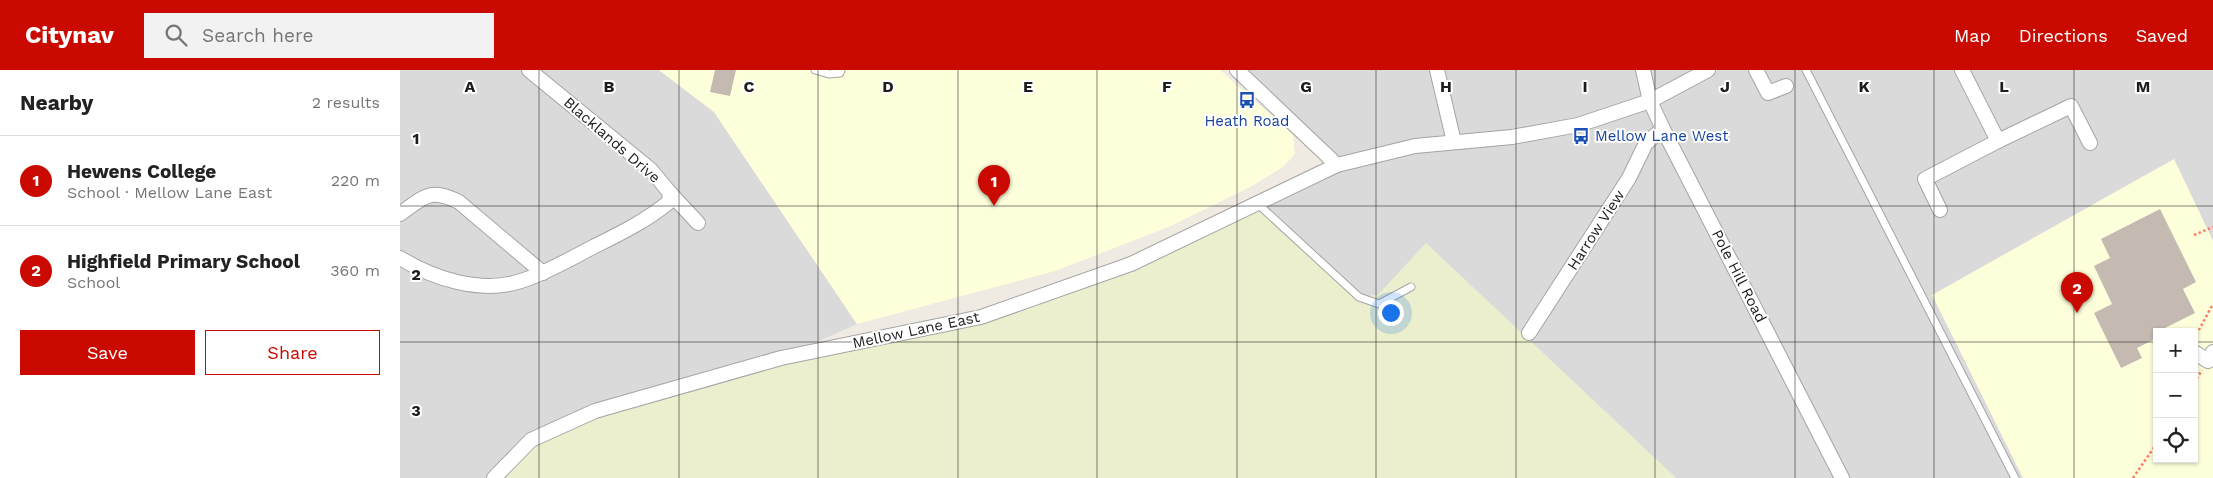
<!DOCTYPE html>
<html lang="en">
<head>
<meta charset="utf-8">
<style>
	:root { --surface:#fff; --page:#f2f2f2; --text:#222; --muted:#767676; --line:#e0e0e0; --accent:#ca0a00 }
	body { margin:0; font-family:"Work Sans",sans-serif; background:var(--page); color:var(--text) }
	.controls { position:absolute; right:15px; bottom:15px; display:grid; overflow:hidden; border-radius:0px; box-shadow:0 1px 4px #0004 }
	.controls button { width:45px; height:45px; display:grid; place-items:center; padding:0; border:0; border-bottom:1px solid var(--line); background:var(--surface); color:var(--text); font:25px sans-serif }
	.you { position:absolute; left:990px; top:242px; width:18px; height:18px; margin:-12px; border:4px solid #fff; border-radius:50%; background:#1a73e8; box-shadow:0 0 0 8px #1a73e833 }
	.badge { display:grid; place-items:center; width:32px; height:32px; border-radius:50%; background:var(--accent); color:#fff; font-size:16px; font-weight:700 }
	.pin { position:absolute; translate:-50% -41px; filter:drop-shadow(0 1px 2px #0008) }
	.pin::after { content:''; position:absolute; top:26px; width:18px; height:15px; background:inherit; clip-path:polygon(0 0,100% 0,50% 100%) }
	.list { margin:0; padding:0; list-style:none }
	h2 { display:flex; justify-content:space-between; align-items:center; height:65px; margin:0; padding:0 20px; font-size:21px }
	h2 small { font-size:16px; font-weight:400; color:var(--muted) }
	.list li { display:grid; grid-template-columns:32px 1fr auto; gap:15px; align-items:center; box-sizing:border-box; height:90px; padding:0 20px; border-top:1px solid var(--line) }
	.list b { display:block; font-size:19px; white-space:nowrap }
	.list p { margin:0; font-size:16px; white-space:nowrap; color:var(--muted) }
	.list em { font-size:16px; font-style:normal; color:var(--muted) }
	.actions { display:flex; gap:10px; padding:15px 20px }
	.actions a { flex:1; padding:11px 0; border:1px solid var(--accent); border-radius:0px; text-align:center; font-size:18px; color:var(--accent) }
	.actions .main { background:var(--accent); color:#fff }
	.icon { flex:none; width:28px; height:28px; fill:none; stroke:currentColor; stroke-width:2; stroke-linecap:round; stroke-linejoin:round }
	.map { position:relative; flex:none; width:1813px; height:408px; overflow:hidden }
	header { display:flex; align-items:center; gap:30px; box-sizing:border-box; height:70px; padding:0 25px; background:var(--accent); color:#fff }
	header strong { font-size:24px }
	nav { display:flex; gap:28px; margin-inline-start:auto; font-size:18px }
	.search { width:350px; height:45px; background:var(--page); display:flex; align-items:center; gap:12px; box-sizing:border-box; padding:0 18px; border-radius:0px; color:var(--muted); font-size:19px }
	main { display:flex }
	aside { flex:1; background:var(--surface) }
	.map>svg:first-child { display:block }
	.residential { fill:#dbdada }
	.education { fill:#fdffdb; fill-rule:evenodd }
	.farmland { fill:#ebefcd }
	.building { fill:#c4bab2 }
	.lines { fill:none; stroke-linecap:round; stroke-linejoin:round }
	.lane-casing { stroke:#a4a4a4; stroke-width:9 }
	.street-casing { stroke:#a4a4a4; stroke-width:16 }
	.path { stroke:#ff7b63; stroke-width:2.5; stroke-dasharray:2.5 2.5; stroke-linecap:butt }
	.lane { stroke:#fff; stroke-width:7 }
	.street { stroke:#fff; stroke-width:14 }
	.grid { fill:none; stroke:#1d1d1d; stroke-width:1; stroke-opacity:0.55 }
	.labels { text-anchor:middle; stroke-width:4; stroke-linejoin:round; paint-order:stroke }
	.transit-label { font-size:15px; fill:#164399; stroke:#fff }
	.street-label { font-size:15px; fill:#1d1d1d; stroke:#fff }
	.grid-label { font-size:16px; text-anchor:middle; font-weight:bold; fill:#1d1d1d; stroke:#fff; stroke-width:4; stroke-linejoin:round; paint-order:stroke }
</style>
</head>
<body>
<header>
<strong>Citynav</strong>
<div class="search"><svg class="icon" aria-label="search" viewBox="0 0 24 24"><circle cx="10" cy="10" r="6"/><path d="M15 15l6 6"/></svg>Search here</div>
<nav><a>Map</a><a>Directions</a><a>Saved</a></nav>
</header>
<main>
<aside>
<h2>Nearby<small>2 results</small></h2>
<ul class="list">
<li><span class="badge">1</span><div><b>Hewens College</b><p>School · Mellow Lane East</p></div><em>220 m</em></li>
<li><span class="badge">2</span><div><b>Highfield Primary School</b><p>School</p></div><em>360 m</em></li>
</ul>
<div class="actions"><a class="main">Save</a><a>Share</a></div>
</aside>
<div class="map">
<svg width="1813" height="408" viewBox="0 0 1813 408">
	<rect width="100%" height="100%" fill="#efebe2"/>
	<g class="residential">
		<polygon points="0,0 259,0 314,42 457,254 381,288 93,408 0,408"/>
		<polygon points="843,0 1813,0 1813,171 1774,90 1533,225 1623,408 1276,408 1026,174 978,225 959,227 858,134 937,95 885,35"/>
	</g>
	<g class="education">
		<polygon points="259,0 820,0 893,65 895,84 883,97 850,117 771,156 655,201 457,254 314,42"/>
		<path d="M1774,89L1813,171V408H1623L1532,225ZM1757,262H1794V389H1757Z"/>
	</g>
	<polygon class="farmland" points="858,134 959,227 978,225 1026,173 1276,408 94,408 131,370 381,288 581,247 731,194"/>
	<g class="building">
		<polygon points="315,0 336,0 330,26 310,22"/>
		<polygon points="1760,139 1796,212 1783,219 1795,243 1765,258 1767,262 1757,262 1757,268 1737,278 1742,288 1721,298 1694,243 1712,234 1694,196 1710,188 1701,169"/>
	</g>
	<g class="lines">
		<g class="lane-casing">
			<g id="lane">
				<polyline points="415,0 429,4 440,3 441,0"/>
				<polyline points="1406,0 1615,408"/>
				<polyline points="858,134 959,227 979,234 1011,217"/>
			</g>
		</g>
		<g class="street-casing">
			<g id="street">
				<polyline points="837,0 937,95"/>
				<polyline points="1037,0 1054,72"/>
				<polyline points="1243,0 1250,31 1263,59 1442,408"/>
				<polyline points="1356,0 1368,23 1386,16"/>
				<polyline points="1562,0 1598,71"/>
				<polyline points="270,123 298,153"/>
				<polyline points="1540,140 1525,109 1598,71 1671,36 1690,73"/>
				<path d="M0,144C24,127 30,117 59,132L143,203"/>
				<path d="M0,188C34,209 81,224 121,211C146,203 170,189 193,177C219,164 246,151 269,132L270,123L251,100L129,0"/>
				<polyline points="1129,263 1229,108 1246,73 1263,59"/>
				<polyline points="1794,282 1808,291 1813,282"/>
				<polyline points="94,408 131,370 195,341 381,288 581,247 731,194 937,95 1015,76 1112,67 1178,55 1250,31 1308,0"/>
			</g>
		</g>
		<g class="path">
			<polyline points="1794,165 1813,157"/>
			<polyline points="1794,269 1813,234"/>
			<polyline points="1794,313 1802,300"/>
			<polyline points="1733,408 1757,373"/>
		</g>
		<use href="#lane" class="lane"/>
		<use href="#street" class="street"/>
	</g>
	<path class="grid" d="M139,0V408M279,0V408M418,0V408M558,0V408M697,0V408M837,0V408M976,0V408M1116,0V408M1255,0V408M1395,0V408M1534,0V408M1674,0V408M0,136H1813M0,272H1757M1794,272H1813"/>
	<defs>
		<g id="bus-bare" transform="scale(1.35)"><path d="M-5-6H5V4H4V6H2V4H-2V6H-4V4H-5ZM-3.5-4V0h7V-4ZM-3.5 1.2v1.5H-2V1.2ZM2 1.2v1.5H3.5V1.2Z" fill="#1a4fb4" stroke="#fff" stroke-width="2.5" paint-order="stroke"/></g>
	</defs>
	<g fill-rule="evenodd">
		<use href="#bus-bare" x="847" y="30"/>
		<use href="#bus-bare" x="1181" y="66"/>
	</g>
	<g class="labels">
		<g class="transit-label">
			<text x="847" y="56">Heath Road</text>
			<text x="1195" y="71" text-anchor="start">Mellow Lane West</text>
		</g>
		<g class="street-label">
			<text transform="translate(212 70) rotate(41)" y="5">Blacklands Drive</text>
			<text transform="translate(1196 160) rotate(-57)" y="5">Harrow View</text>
			<text transform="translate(1339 206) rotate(63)" y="5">Pole Hill Road</text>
			<text transform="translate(516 260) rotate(-12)" y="5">Mellow Lane East</text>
		</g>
	</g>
	<g class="grid-label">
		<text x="70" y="22">A</text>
		<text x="209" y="22">B</text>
		<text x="349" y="22">C</text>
		<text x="488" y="22">D</text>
		<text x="628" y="22">E</text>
		<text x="767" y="22">F</text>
		<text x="906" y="22">G</text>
		<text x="1046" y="22">H</text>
		<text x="1185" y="22">I</text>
		<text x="1325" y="22">J</text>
		<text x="1464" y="22">K</text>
		<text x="1604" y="22">L</text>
		<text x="1743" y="22">M</text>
		<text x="16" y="74">1</text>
		<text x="16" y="210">2</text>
		<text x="16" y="346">3</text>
	</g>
</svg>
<div class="controls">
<button>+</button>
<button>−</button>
<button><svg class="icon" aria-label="locate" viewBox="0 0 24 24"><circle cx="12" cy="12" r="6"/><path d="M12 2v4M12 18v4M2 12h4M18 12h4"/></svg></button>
</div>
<div class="you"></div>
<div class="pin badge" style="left:594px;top:136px">1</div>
<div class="pin badge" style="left:1677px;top:243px">2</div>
</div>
</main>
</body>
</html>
